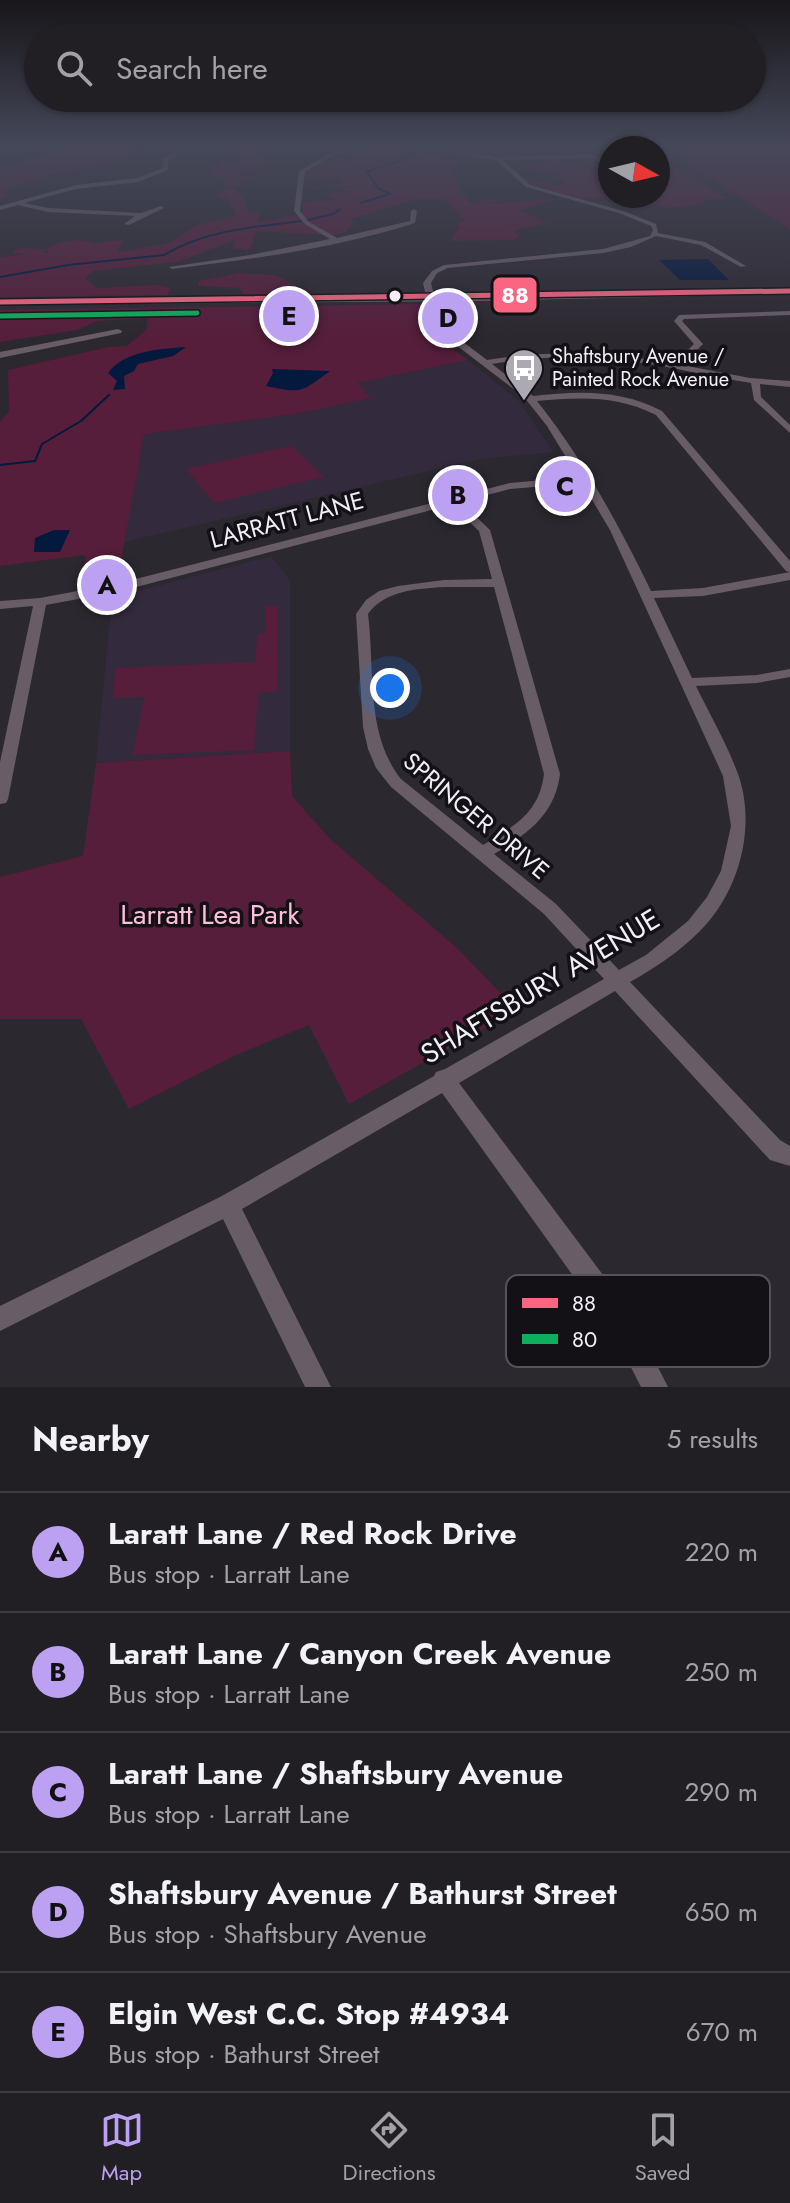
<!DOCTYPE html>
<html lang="en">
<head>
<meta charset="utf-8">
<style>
	:root { --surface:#211e24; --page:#29272c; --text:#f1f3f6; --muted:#a2a2a6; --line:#3e3c41; --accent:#bca0f2 }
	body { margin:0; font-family:Jost,sans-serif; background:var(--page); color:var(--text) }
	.compass { position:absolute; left:598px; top:136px; width:72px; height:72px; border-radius:50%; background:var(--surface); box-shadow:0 2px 6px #0004; rotate:98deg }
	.you { position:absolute; left:390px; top:688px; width:28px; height:28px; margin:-20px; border:6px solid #fff; border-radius:50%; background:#1a73e8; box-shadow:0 0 0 12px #1a73e833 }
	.badge { display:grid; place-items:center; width:52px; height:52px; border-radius:50%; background:var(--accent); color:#111; font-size:26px; font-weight:700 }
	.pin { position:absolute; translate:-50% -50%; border:4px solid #fff; box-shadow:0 2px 8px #0006 }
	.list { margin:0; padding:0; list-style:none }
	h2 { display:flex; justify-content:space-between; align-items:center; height:104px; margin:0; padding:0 32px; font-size:34px }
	h2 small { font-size:26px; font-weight:400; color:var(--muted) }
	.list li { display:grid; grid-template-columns:52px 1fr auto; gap:24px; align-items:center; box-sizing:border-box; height:120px; padding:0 32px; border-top:2px solid var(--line) }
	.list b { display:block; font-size:30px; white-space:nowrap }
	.list p { margin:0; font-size:26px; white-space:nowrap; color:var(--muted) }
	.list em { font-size:26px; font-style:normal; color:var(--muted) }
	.icon { flex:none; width:44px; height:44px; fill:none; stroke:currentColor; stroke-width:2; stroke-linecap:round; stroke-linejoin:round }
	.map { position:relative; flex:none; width:790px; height:1387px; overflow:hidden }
	.search { position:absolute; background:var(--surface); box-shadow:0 2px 6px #0004; left:24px; right:24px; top:24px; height:88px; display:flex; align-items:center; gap:20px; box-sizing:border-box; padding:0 28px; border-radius:44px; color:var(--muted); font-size:30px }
	.sheet { height:704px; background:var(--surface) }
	nav { display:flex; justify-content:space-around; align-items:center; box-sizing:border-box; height:112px; border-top:2px solid var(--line); background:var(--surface); font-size:22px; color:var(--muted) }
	nav a { display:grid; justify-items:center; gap:4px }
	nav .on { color:var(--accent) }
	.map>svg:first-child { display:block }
	.built { fill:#332b3d }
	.green { fill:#561e3b }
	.water { fill:#04193e }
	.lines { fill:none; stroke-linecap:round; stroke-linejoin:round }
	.stream { stroke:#04193e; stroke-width:2 }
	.minor { fill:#685c67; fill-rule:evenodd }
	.major { fill:#685d6a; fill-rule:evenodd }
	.bus-1-casing { stroke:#131016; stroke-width:8 }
	.bus-2-casing { stroke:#131016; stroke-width:8 }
	.bus-1 { stroke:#fa6682; stroke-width:5 }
	.bus-2 { stroke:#0daf5c; stroke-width:5 }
	.bus-dot { fill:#f3eff8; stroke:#131016; stroke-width:3 }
	.labels { text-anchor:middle; stroke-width:7; stroke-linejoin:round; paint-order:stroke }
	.far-poi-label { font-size:20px; fill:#f3eff8; stroke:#131016; text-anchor:start }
	.street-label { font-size:24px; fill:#f3eff8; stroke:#131016 }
	.near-park-label { font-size:28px; fill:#fdbed8; stroke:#131016 }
	.near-street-label { font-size:28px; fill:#f3eff8; stroke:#131016 }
	.key { fill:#131016; stroke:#56535a; stroke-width:2 }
	.key-label { font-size:22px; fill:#f3eff8 }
	.line-badge { stroke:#131016; stroke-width:3 }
	.badge-label { font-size:22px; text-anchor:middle; font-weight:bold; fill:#fff }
</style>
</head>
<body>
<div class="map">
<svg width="790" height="1387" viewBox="0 0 790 1387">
	<rect width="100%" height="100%" fill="#2c2830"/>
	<g class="built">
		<polygon points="468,360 518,400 553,452 480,459 124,542 143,434 296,414 370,398 356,383"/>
		<polygon points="271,556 290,581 290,751 96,763 112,598"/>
	</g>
	<g class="green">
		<polygon points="101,144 151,144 116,162 62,172 8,188 4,193 12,196 0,199 0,167 20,163 55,149"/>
		<polygon points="238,144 255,144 265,161 261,168 241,169 241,177 255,177 254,180 241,180 241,185 225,188 224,179 210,175 211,167 224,166 218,164 222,163 217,162 219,161 237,163 238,157 232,152 240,148"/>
		<path d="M438,144H539L535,146C548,154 570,169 589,167L581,160L610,166V196C576,200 561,196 530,182C543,181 551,186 564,185L565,180L554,178L558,174C545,170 524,171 515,164L529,166L552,162L533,160L531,157H495L436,151Z"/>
		<polygon points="656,144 790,144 790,229"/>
		<path d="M385,146L410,152L457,153L442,157V160L460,159L459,155L489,158L487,163L458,161L453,169L456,184L469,202L480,204L475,201L495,199L501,201L487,204L556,199L520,210L548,223L514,231L519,236L514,240L450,241L460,227L456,225L464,220L444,198L416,199L352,219L353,223L346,232L331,235L256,231L250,250L233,249L235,240L177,262L93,271L85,278L98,288L157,285L171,288L167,295L0,297V257L29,254L12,253L17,248L46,249L42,253H49L47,248C64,240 75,239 93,242V244L123,240L118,250L120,252L170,243L195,226L236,215L228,198L216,197L219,191L237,189V194L244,195L248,212L260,213L258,222L303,214V202L335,200L330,195L321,194L352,192L335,187L300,189L341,184L337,179H304V171C329,154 337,166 359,158L343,154Z"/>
		<polygon points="658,157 727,199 705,199 702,204 668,208 629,196 658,196 658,176 667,176 658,173 658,170 669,171 658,165"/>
		<polygon points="239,273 276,275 293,284 272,294 243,294 240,288 198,286 199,281"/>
		<polygon points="424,304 439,339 468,360 357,383 371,398 296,414 144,434 118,577 86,586 85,555 0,566 0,422 9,411 8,370 109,347 127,346 146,330 148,318 97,321 77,330 0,342 0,310"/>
		<polygon points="291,446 324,477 214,503 186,469"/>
		<polygon points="266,606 278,606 278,691 258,693 254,750 133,755 144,697 113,698 115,668 255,662 257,634 265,633"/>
		<polygon points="290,751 292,796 330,839 457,948 517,1010 349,1104 309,1025 236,1055 129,1109 81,1019 0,1019 0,877 83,856 96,763"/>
	</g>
	<g class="water">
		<polygon points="708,259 729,280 680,280 659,260"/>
		<path d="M186,347L173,356L138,364L134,371L124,376L125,389L113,390L117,381L108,373C125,350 161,349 186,347Z"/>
		<path d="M272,369L330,371C301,392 303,394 266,386L273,373Z"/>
		<polygon points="54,530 70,530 60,552 34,552 35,538"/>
	</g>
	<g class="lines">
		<g class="stream">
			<polyline points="440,150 503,144"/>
			<path d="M360,203L390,194L378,188L367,172C383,164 400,164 413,153"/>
			<polyline points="308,220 333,214 340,209"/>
			<path d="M0,277L68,265L164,255C205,230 254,227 301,221"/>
			<polyline points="0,465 35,461 42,444 81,421 109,395"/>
		</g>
		<g class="minor">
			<polygon points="196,144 205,144 182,151 168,161 168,170 138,182 76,189 24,203 48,208 141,213 161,206 164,208 129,225 124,224 135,216 48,212 18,205 0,210 0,206 76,185 137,178 163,168 163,159 178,149"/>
			<path d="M382,144L456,151L498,157L592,154L610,162V166L591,158L503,160L530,185L623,211L656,224L658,233L705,242L746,266L741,267L701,245L656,236L631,247L603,253L448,268L437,273L431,283L439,316L446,322L450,332L487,360C550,350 611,351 674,364L694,344L674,321L679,315L790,311V315L684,319L682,321L703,344L682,365L750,378L790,381V387L760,384L761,397L790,425V433L754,400L751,383C712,377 674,367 635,362C588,355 540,356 492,364L533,396C578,391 620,389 662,411L790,561V572L786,571L656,415C617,395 579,397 537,401C583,459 619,525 651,591L703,588L790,572V580L703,596L654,598L692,678L757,675L790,669V677L757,683L696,686C710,715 727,744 738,774C757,827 739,893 699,932C679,952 655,968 630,982L780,1140L790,1146V1166L770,1160L615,991L459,1083L612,1287L633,1318L668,1387H641L615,1336L594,1305L442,1093L242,1209L331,1387H305L223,1219L0,1331V1306L220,1197L434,1076L436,1072L445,1069L604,979L544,914L391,787L376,768L368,749L363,727L356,614L366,600L379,591L398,586L444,580L492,579L479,531L451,505L121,591L46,605L8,799L6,803L0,804V762L33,606L0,609V601L40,598L120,583L510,483L578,477L547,426L524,397L443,335L439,323L431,317L423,283L432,271L444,265L603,249L650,236L653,230L651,226L619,213L526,187L496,160L456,153L402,150L387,146L334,155L305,172L300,211L309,222L337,238L410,221L411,211L414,209L417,211L415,223C337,248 253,259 172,269L169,267L250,255L330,239L305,224L294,211L299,171L331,153ZM582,483L610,530L723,776L731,826L721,871L707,897L688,921L646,955L619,970L556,904L494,854C527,834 555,815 560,774L490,530L461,502L510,489ZM444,587H494L544,774C539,813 515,826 483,845L401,779C365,734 375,668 368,614C385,590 417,589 444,587Z"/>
			<polygon points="118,329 122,331 121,333 0,358 0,352"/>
		</g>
		<polygon class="major" points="790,288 790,294 475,301 0,305 0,299 475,295"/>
		<g class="bus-1-casing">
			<polyline id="bus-1" points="0,302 790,291"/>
		</g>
		<g class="bus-2-casing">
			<polyline id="bus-2" points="0,316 197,313"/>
		</g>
		<use href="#bus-1" class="bus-1"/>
		<use href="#bus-2" class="bus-2"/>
	</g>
	<linearGradient id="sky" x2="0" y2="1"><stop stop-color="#18161a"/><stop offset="0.43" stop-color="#454859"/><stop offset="1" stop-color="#454859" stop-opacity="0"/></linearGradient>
	<rect width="790" height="338" fill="url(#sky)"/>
	<defs>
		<g id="bus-pin" transform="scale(2)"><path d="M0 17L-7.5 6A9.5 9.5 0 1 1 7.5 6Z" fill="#ada9b2" stroke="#131016"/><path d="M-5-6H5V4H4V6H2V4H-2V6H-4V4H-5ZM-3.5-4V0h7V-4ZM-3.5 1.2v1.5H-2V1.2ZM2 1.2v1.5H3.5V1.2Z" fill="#fff"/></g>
	</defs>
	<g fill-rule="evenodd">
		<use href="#bus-pin" x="524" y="368"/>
	</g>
	<circle class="bus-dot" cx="395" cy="296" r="7"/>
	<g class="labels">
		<g class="far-poi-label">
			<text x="552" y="363">Shaftsbury Avenue /<tspan x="552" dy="23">Painted Rock Avenue</tspan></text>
		</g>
		<g class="street-label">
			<text transform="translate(287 520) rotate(-15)" y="8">LARRATT LANE</text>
			<text transform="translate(476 816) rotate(40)" y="8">SPRINGER DRIVE</text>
		</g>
		<g class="near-park-label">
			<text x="210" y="924">Larratt Lea Park</text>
		</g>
		<g class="near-street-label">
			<text transform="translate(540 986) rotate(-31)" y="10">SHAFTSBURY AVENUE</text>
		</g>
	</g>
	<rect x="506" y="1275" width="264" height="92" rx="12" class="key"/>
	<rect x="522" y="1298" width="36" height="10" fill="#fa6682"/>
	<rect x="522" y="1334" width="36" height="10" fill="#0daf5c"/>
	<g class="key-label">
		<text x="572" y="1311">88</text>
		<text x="572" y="1347">80</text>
	</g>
	<rect class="line-badge" x="492" y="276" width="46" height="38" rx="8" fill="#fa6682"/>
	<g class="badge-label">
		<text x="515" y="303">88</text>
	</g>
</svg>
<svg class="compass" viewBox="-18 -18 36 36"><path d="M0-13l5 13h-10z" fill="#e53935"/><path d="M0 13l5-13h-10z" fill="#a2a2a6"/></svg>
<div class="you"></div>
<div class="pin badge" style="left:107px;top:585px">A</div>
<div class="pin badge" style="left:458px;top:495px">B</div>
<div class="pin badge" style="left:565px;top:486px">C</div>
<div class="pin badge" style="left:448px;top:318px">D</div>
<div class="pin badge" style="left:289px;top:316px">E</div>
<div class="search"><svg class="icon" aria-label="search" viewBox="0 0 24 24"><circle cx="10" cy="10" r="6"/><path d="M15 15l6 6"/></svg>Search here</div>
</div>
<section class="sheet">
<h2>Nearby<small>5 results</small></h2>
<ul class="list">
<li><span class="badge">A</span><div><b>Laratt Lane / Red Rock Drive</b><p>Bus stop · Larratt Lane</p></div><em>220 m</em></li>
<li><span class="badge">B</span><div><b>Laratt Lane / Canyon Creek Avenue</b><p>Bus stop · Larratt Lane</p></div><em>250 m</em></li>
<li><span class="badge">C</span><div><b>Laratt Lane / Shaftsbury Avenue</b><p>Bus stop · Larratt Lane</p></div><em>290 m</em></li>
<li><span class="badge">D</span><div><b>Shaftsbury Avenue / Bathurst Street</b><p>Bus stop · Shaftsbury Avenue</p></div><em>650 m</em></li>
<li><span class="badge">E</span><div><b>Elgin West C.C. Stop #4934</b><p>Bus stop · Bathurst Street</p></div><em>670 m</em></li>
</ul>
</section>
<nav>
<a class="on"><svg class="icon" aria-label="map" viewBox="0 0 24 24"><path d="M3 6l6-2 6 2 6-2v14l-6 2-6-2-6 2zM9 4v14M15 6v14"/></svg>Map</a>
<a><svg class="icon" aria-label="directions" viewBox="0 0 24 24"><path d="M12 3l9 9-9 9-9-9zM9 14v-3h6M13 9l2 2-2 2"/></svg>Directions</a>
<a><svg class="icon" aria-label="saved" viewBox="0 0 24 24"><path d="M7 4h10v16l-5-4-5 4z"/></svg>Saved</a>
</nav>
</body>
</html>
